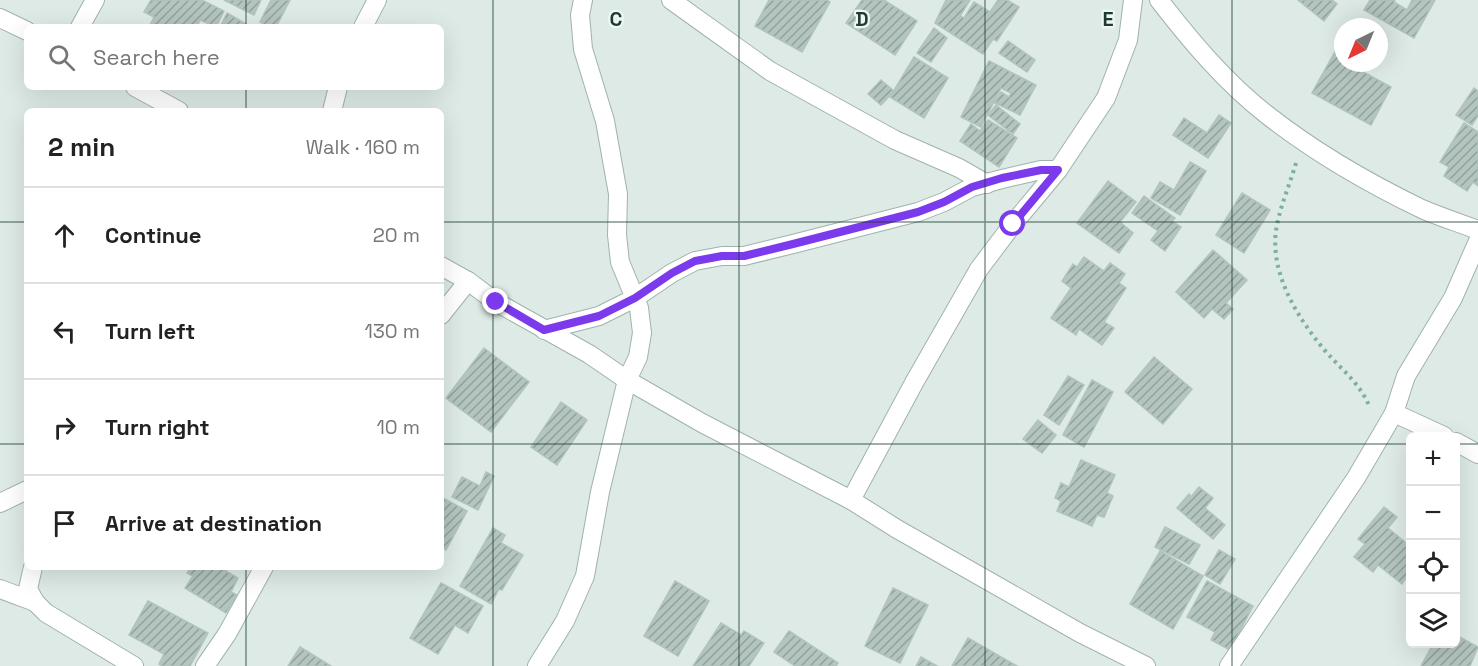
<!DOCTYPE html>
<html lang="en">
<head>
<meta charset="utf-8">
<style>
	:root { --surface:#fff; --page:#f6f6f6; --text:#222; --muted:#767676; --line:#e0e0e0 }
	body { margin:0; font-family:"Space Grotesk",sans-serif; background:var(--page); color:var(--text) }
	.controls { position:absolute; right:18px; bottom:18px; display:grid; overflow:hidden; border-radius:9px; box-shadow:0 6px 24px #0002 }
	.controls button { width:54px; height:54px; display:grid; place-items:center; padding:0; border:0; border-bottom:2px solid var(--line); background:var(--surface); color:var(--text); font:30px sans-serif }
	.compass { position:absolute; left:1334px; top:18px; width:54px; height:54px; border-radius:50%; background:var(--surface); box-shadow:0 6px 24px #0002; rotate:223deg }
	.stop { position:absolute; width:18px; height:18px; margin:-14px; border:4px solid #7c3aed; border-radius:50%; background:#fff }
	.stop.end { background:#7c3aed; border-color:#fff; box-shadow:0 2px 6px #0008 }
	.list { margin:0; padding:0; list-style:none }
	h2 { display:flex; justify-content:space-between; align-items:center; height:78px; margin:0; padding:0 24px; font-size:26px }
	h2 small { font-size:20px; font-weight:400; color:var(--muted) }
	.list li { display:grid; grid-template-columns:39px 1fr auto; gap:18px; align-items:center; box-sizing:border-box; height:96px; padding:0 24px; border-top:2px solid var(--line) }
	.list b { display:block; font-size:22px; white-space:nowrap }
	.list em { font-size:20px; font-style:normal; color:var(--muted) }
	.icon { flex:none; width:33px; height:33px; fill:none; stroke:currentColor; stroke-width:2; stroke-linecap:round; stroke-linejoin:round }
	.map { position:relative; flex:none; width:1478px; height:666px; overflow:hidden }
	.search { position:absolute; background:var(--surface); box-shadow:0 6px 24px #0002; left:24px; top:24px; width:420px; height:66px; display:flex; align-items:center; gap:15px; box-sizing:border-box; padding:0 21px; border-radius:9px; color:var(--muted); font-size:22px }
	.panel { position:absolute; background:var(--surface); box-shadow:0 6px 24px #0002; left:24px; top:108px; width:420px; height:462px; border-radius:9px }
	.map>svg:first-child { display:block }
	.building { fill:url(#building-hatch); stroke:#b0c4bd; stroke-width:1.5 }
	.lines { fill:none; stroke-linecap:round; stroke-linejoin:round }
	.minor-casing { stroke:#a1b2ad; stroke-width:20 }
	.path { stroke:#7cafa3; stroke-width:4; stroke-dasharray:3 4.5; stroke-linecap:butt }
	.minor { stroke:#fff; stroke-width:18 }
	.route { stroke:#7c3aed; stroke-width:8 }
	.grid { fill:none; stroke:#1f3a35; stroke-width:1.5; stroke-opacity:0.55 }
	.grid-label { font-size:20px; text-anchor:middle; font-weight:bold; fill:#1f3a35; stroke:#eef7f3; stroke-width:4.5; stroke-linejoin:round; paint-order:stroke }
</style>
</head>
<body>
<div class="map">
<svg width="1478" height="666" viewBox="0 0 1478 666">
	<defs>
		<pattern id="building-hatch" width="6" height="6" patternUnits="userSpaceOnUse" patternTransform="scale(1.5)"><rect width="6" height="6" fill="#b3c5be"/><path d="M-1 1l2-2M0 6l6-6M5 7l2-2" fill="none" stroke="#91a19b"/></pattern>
	</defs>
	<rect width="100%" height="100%" fill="#deeae5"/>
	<g class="building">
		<polygon points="151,0 202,0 224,11 216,27 200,20 197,27 149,27 154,17 144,12"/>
		<polygon points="224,0 261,0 254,15"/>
		<polygon points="271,0 290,0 276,27 269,27 260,22"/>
		<polygon points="769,0 827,0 830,2 802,52 755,26"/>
		<polygon points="862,0 884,0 917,21 895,55 846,23"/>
		<polygon points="946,0 970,0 960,16 964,18 974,2 990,12 998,0 1007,0 1019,7 997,41 993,39 983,54 935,23"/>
		<polygon points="1298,0 1332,0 1337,4 1324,21"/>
		<polygon points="1370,0 1395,0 1394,2 1407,10 1412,0 1435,0 1414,38 1364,10"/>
		<polygon points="227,13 246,24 244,27 220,27"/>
		<polygon points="934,28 947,38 931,62 917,53"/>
		<polygon points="1008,41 1035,60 1027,72 999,53"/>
		<polygon points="1337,48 1343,52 1343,63 1359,63 1356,68 1391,87 1371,125 1312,93"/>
		<polygon points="914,57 948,78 924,118 890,97"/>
		<polygon points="989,61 1036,85 1020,115 995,103 1001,92 1009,97 1011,93 1001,88 981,127 961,117"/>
		<polygon points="881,80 894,91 881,105 868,94"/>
		<polygon points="1474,88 1478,91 1478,116 1472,125 1456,115"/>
		<polygon points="996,105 1020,124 1013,134 988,115"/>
		<polygon points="1219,115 1231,123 1208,158 1173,135 1184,118 1207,133"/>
		<polygon points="988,120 1017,138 999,167 960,141 971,124 980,131"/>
		<polygon points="1464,123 1478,132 1478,186 1473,182 1467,191 1444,176 1449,167 1440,162"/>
		<polygon points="1190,162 1206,171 1180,215 1151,198 1160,182 1174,190"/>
		<polygon points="1108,181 1136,202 1120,222 1133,233 1119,253 1077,223"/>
		<polygon points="1242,193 1270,210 1244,253 1216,235"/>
		<polygon points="1144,196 1175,218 1172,221 1181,227 1165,251 1151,240 1158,231 1132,213"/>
		<polygon points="1213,250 1247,280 1226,303 1233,309 1224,319 1212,309 1204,318 1176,292"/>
		<polygon points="1084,257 1104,271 1110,263 1125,274 1119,283 1126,288 1104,322 1114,328 1102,345 1079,329 1076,335 1051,318 1071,288 1062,281 1073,264 1077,267"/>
		<polygon points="484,348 529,382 491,432 446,398"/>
		<polygon points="1154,357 1192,389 1163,424 1125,392"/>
		<polygon points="1068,376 1084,385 1059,425 1044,415"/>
		<polygon points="1092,380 1113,392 1084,447 1063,435"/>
		<polygon points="561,402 587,420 557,465 531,447"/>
		<polygon points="1038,420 1056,435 1042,453 1023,439"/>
		<polygon points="1081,460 1115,475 1107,493 1113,496 1104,517 1097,515 1092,526 1057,511 1061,501 1055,498 1061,483 1069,487"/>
		<polygon points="486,472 494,476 478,510 452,497 462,477 480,486"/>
		<polygon points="1199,487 1213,498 1205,508 1225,525 1213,539 1177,508 1189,494 1191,497"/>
		<polygon points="441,497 467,511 446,550 441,547"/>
		<polygon points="1384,507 1397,517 1388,528 1410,546 1410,572 1402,584 1378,565 1373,572 1354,557 1365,544 1358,539"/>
		<polygon points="1165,527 1200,545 1189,564 1155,547"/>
		<polygon points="493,528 505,535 501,543 523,555 502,590 499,589 491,604 460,586"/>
		<polygon points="1219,550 1235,559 1220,584 1205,575"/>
		<polygon points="1160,551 1203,576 1173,629 1130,604"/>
		<polygon points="191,567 219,567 238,578 231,592 237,595 226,613 185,588 193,576 187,573"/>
		<polygon points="675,581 709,601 678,656 644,636"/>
		<polygon points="1207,581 1253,606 1230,650 1211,640 1215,632 1187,617"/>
		<polygon points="441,583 483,606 468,633 455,625 438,654 410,638"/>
		<polygon points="893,588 928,605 900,663 865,646"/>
		<polygon points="148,601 208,633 190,666 162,666 159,664 164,654 129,635"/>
		<polygon points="721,623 741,635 744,631 764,643 749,666 693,666"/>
		<polygon points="789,631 838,663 836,666 795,666 774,652"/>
		<polygon points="1456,635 1478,647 1470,666 1421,666 1433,644 1456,644"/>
		<polygon points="968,638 1017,666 952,666"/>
		<polygon points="300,647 331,666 288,666"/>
		<polygon points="921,657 937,666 916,666"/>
	</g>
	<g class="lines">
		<g class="minor-casing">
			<g id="minor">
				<polyline points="671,0 770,71 895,140 959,168 987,184"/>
				<path d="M1159,0C1190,40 1225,82 1266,114C1313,151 1368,183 1422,209C1440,217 1460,223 1478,230"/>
				<polyline points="0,18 27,31"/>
				<polyline points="80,27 95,0"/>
				<polyline points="363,27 377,0"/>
				<polyline points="135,87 179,111"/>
				<polyline points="332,111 338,87"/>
				<polyline points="441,266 468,281 496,302 589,354 627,380 702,423 851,500 897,529 1080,633 1146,666"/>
				<polyline points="441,315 468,281"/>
				<polyline points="544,330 599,316 635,298 672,273 695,261 722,256 744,256 793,244 918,212 944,202 972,187 1002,179 1041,170 1058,170"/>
				<polyline points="1394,413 1444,436"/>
				<polyline points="1456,442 1478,454"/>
				<polyline points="851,500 915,381 979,269 1013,224 1058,170 1106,98 1128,40 1133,0"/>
				<polyline points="0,503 27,490"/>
				<polyline points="33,567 28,589 35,602 46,613 134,666"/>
				<polyline points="0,589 35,602"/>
				<polyline points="205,666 227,634 264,567"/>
				<polyline points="537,666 565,621 585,576 600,492 627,380 638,357 642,333 639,308 620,262 617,235 618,194 605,121 583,49 580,15 583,0"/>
				<polyline points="1229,666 1356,478 1394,413 1406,376 1453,298 1478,241"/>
			</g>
		</g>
		<path class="path" d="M1296,163C1290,184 1281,204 1277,225C1268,269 1295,314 1322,347C1339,368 1360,382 1370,408"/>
		<use href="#minor" class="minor"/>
	</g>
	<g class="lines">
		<polyline class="route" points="496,302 544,330 599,316 635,298 672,273 695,261 722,256 744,256 793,244 918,212 944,202 972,187 1002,178 1041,170 1058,170 1013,224"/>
	</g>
	<path class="grid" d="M246,0V27M493,0V666M739,0V666M985,0V666M1232,0V666M246,87V111M0,222H27M441,222H1478M0,444H27M441,444H1410M1456,444H1478M246,567V666"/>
	<g class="grid-label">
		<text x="616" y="26">C</text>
		<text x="862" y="26">D</text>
		<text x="1108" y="26">E</text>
	</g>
</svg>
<div class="controls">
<button>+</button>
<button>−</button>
<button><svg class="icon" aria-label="locate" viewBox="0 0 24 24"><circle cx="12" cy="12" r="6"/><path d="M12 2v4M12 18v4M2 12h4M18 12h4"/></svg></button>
<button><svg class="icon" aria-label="layers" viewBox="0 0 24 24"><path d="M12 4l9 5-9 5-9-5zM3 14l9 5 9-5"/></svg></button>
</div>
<svg class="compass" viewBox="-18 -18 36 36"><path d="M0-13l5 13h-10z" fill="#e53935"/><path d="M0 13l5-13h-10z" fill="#767676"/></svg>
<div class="stop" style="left:1013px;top:224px"></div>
<div class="stop end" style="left:496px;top:302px"></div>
<div class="search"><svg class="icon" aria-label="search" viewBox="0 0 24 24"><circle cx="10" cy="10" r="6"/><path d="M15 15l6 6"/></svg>Search here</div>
<section class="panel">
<h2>2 min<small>Walk · 160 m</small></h2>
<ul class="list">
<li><svg class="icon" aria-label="ahead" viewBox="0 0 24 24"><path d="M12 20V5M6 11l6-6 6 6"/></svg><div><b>Continue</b></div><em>20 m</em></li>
<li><svg class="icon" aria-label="left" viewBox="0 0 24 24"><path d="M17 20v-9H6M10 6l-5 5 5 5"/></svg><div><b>Turn left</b></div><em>130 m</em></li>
<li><svg class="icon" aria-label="right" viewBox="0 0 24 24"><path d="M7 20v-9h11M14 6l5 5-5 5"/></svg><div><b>Turn right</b></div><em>10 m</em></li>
<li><svg class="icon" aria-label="arrive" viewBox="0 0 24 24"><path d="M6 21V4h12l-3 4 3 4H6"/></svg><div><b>Arrive at destination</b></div></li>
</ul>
</section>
</div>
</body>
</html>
